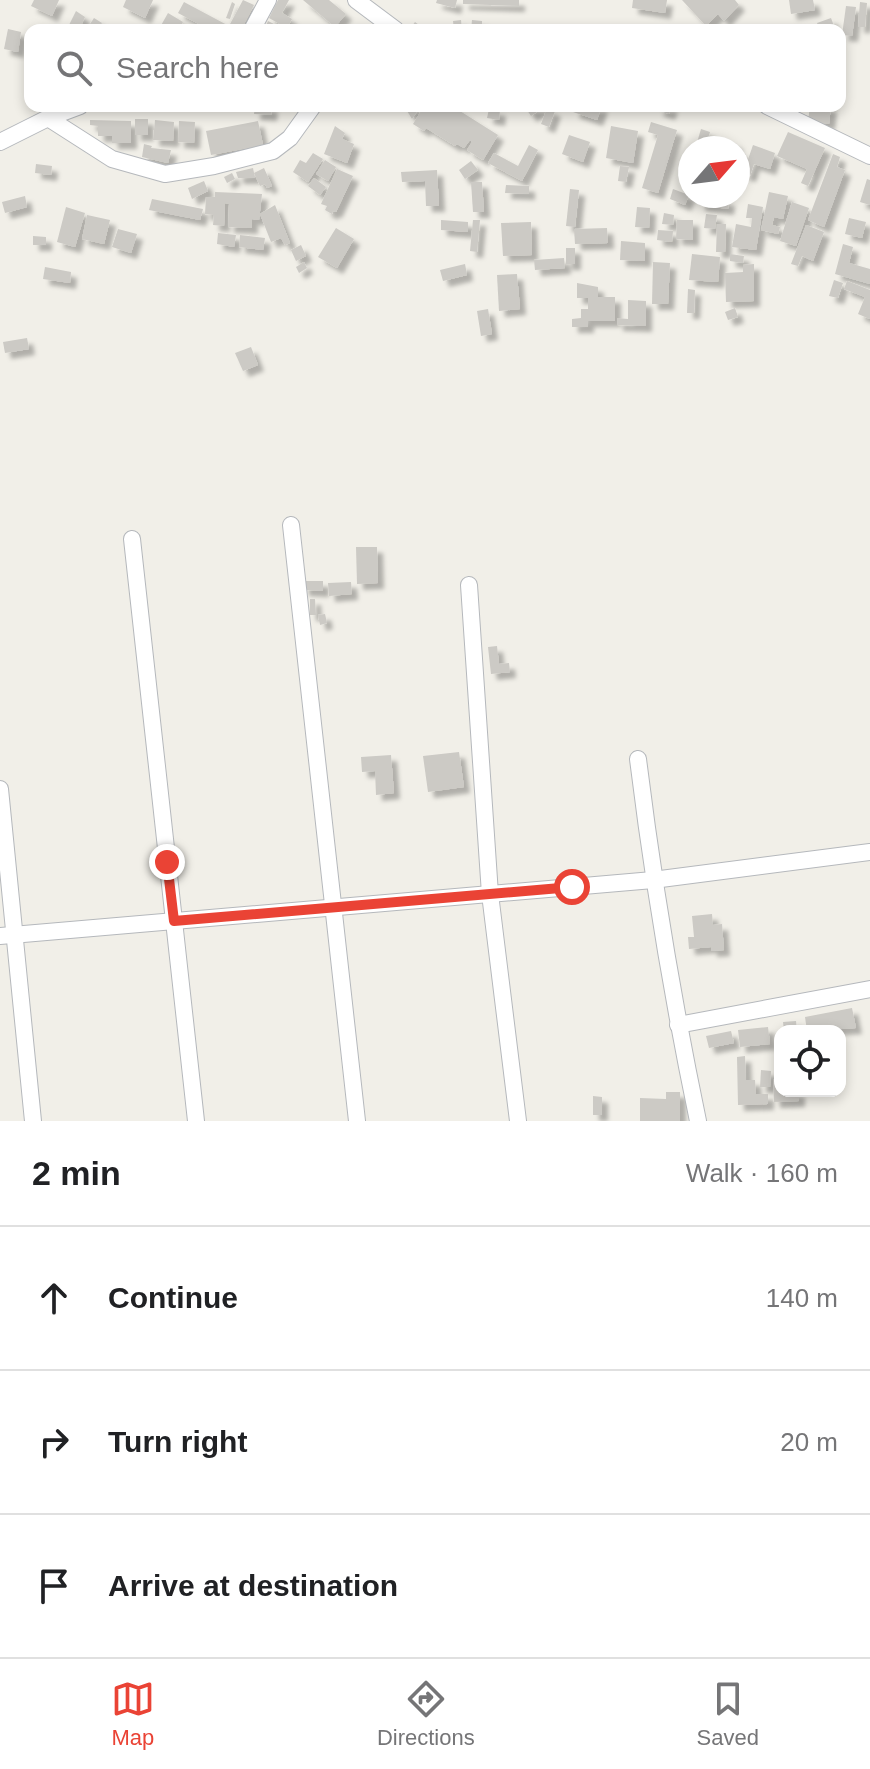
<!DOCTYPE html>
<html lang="en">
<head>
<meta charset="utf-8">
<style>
	:root { --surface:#fff; --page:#f2f2f2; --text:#202124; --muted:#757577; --line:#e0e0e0; --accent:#ea4335 }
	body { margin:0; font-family:Helvetica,sans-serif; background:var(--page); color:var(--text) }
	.controls { position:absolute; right:24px; bottom:24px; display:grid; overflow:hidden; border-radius:16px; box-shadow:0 4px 12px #0003 }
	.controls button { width:72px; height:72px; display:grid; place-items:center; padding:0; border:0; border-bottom:2px solid var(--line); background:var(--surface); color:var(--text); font:40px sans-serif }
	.compass { position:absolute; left:678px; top:136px; width:72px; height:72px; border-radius:50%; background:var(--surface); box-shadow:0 4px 12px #0003; rotate:62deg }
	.stop { position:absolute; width:24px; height:24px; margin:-18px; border:6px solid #ea4335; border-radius:50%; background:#fff }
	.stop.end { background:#ea4335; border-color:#fff; box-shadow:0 2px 8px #0008 }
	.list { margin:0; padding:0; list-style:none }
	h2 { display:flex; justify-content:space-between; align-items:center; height:104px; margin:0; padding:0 32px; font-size:34px }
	h2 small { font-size:26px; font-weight:400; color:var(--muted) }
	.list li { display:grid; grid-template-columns:52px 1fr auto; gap:24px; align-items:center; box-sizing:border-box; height:144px; padding:0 32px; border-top:2px solid var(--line) }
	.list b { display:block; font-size:30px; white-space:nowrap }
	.list em { font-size:26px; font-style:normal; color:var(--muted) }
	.icon { flex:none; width:44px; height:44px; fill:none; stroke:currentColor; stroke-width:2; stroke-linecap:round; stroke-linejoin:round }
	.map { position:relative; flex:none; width:870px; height:1121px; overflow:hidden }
	.search { position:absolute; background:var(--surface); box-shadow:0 4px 12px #0003; left:24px; right:24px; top:24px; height:88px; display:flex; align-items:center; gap:20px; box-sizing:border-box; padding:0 28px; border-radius:16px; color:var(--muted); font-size:30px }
	.sheet { height:536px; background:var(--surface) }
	nav { display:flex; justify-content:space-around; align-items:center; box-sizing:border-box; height:112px; border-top:2px solid var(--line); background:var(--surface); font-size:22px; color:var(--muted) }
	nav a { display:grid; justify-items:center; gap:4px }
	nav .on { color:var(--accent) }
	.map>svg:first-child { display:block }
	.building { fill:#cccac5; filter:url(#shadow) }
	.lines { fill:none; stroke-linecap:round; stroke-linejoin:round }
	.minor-casing { stroke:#b5b8bc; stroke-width:18 }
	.minor { stroke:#fff; stroke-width:16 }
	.route { stroke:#ea4335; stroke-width:10 }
</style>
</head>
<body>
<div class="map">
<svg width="870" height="1121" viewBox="0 0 870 1121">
	<defs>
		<filter id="shadow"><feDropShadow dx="6" dy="6" stdDeviation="2" flood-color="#0004"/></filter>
	</defs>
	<rect width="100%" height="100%" fill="#f1efe8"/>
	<g class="building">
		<polygon points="34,0 59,0 52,16 31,6"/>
		<polygon points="126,0 153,0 145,18 123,7"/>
		<polygon points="243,0 254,5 241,30 210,30 178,13 184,2 229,26"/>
		<polygon points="278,0 289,0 282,13 292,19 287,28 269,18"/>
		<polygon points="303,0 329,0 346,14 335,27"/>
		<polygon points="437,0 457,0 455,8 436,3"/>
		<polygon points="463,0 519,0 519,6 463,4"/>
		<polygon points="633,0 667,0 665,13 632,8"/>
		<polygon points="682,0 735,0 739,5 724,21 718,14 706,26"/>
		<polygon points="789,0 813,0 815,10 791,14"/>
		<polygon points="232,2 235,4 230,19 226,18"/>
		<polygon points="860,2 867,3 865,27 858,27"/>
		<polygon points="846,6 856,7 852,36 842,35"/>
		<polygon points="76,11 85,17 79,30 68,27"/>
		<polygon points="168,13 183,22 178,30 159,29"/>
		<polygon points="94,18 102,23 97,30 86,30"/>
		<polygon points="831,18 834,26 820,30 817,23"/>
		<polygon points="461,20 462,30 454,30 453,21"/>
		<polygon points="472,20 482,21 482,30 471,30"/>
		<polygon points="268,21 286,30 264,30"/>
		<polygon points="415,22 426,30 409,30"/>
		<polygon points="8,29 21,32 18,52 4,49"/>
		<polygon points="255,106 272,106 271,115 254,114"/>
		<polygon points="404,106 421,106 412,119"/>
		<polygon points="424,106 437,109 439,106 452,106 498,135 483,160 467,150 472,142 470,140 464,148 457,144 455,146 426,128 424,131 413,124"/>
		<polygon points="527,106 546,106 531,116 525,107"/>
		<polygon points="575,106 602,106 597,120 573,112"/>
		<polygon points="659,106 672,106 669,114 657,110"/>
		<polygon points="810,106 831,106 829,124 808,121"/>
		<polygon points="547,108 555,111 549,127 541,124"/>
		<polygon points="489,109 500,110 499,120 487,118"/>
		<rect x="135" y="119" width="13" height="16"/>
		<polygon points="90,120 131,121 131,143 112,143 112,136 98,136 98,126 90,125"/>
		<polygon points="155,120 174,122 173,141 153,140"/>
		<polygon points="179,121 195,122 194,143 178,142"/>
		<polygon points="258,121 263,145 211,155 206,131"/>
		<polygon points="651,122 677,130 658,193 642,188 658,135 648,132"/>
		<polygon points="335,126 345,133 342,139 354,144 347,163 324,154"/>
		<polygon points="611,126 638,131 633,163 606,158"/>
		<polygon points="701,129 710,132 705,148 696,146"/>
		<polygon points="788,132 825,148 808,186 801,183 807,169 777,156"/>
		<polygon points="569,135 590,142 583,162 562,154"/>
		<polygon points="719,137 737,144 736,148 718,143"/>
		<polygon points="144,144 152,146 151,148 171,150 168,163 142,157"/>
		<polygon points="529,145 538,150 522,181 488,163 494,153 518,166"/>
		<polygon points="753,145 775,153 770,169 754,164 750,176 743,174"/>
		<polygon points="738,151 746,154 738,177"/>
		<polygon points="313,153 323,159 308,182 293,172 300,160 306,163"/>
		<polygon points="833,154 840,157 837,167 845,170 824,227 808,220"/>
		<polygon points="325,160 336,167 328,181 316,174"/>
		<polygon points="471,161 478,170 465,179 459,170"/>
		<polygon points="36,164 52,166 51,175 35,173"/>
		<polygon points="620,166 629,167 626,182 618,181"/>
		<polygon points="253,168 255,178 238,178 236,172"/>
		<polygon points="264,168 272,186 267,188 265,184 260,186 254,173"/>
		<polygon points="337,169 353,176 336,212 333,211 332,214 325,210 327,206 321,204"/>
		<polygon points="437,170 439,206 426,206 425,181 402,182 401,172"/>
		<polygon points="232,173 235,179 227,183 224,177"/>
		<polygon points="314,178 326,187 320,195 308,186"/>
		<polygon points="867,179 870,180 870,205 860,202"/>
		<polygon points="204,181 208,191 192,199 188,188"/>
		<polygon points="471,182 482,182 484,212 473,212"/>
		<polygon points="506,185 529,186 529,194 505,193"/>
		<polygon points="570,189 579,190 575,227 566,226"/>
		<polygon points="673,189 689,195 685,205 670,199"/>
		<polygon points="215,192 262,194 259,220 252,219 252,228 228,227 229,204 225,203 224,226 213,225 214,215 205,214 206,197 215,197"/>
		<polygon points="769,192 788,196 783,219 774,217 772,225 780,227 778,234 761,230"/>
		<polygon points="25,196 27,207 5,213 2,202"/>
		<polygon points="700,197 729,200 728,209 699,205"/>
		<polygon points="152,199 203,209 200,220 149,210"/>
		<polygon points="792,202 809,208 796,246 780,241"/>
		<polygon points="748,204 763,207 756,250 732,247 736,224 751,227 752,218 746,218"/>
		<polygon points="275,205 290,243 285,245 281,238 271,242 260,214"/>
		<polygon points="66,207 85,213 75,247 57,242"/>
		<polygon points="637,207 650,208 649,228 635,227"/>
		<polygon points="664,213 674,215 673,225 662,224"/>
		<polygon points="706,214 717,215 715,229 704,228"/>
		<polygon points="87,215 110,220 104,244 82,239"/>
		<polygon points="849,218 866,222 862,238 845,234"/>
		<polygon points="441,220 468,222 468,232 441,230"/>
		<polygon points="473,220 480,220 477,252 470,251"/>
		<polygon points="677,220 693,220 693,240 676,239"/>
		<polygon points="531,222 532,255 503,256 501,223"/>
		<polygon points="717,224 726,224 725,252 716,252"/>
		<polygon points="806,225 824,232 813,261 802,256 798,266 791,264"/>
		<polygon points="336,228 354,239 337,268 318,257"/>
		<polygon points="607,228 608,243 575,244 574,229"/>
		<polygon points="118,229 137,234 131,253 112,247"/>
		<polygon points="658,230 673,231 672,242 657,240"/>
		<polygon points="218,233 236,235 234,247 217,244"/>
		<polygon points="240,235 265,238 263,250 239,247"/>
		<polygon points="33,236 46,237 46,245 33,245"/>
		<polygon points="621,241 645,243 645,261 620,260"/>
		<polygon points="843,244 853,247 849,263 870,269 870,284 835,274"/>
		<polygon points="301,245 306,256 296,261 291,250"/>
		<rect x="566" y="248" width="9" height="16"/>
		<polygon points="692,254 720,257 718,282 689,280"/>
		<polygon points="730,254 744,256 743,263 730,261"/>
		<polygon points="564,258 565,268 535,270 534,260"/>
		<polygon points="304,262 307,268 299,273 296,267"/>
		<polygon points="653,262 670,263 668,304 652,304"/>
		<polygon points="465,264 467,275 443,281 440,270"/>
		<polygon points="754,264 754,301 726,302 725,273 743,272 743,265"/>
		<polygon points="45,267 71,272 70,283 43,279"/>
		<polygon points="517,274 520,309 499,311 497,275"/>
		<polygon points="834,280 843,283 838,298 829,296"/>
		<polygon points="847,281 870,290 870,319 858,314 865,297 844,289"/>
		<polygon points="577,283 598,287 598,297 615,297 615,321 588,321 588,327 572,327 572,319 581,318 581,309 588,309 588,298 577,298"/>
		<polygon points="688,289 695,290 694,313 687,313"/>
		<polygon points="628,300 646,301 646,326 617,325 617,318 628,319"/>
		<polygon points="735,308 738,317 728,320 725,312"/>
		<polygon points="488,309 492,334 481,336 477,311"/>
		<polygon points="27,338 29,349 5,353 3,342"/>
		<polygon points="251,347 258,365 243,371 235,353"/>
		<polygon points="356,547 377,547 378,583 357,584"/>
		<polygon points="303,581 323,581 323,591 303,590"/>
		<polygon points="351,582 352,594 329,596 328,583"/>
		<polygon points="310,599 315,599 316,615 310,615"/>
		<polygon points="325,614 327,623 320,625 318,615"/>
		<polygon points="497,646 499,664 509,663 510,672 491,674 488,647"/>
		<polygon points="459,752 464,787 428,792 423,756"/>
		<polygon points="391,755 394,793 376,795 375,771 362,772 361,757"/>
		<polygon points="712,914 713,925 722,924 724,950 711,951 711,947 689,949 688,937 694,937 692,916"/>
		<polygon points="852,1008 856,1028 807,1031 805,1017"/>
		<polygon points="796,1021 797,1031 784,1031 783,1022"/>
		<polygon points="768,1027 770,1044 740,1047 738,1030"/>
		<polygon points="731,1031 734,1043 709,1048 706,1036"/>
		<polygon points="745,1056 746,1080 755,1080 756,1094 768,1094 768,1104 738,1105 737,1057"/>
		<polygon points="761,1070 771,1071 770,1087 760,1087"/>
		<polygon points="773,1079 780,1079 780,1091 799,1091 799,1101 774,1102"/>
		<polygon points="666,1092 680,1092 680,1121 640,1121 640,1098 666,1099"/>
		<polygon points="593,1096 602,1097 602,1115 593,1115"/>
	</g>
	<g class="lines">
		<g class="minor-casing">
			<g id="minor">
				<polyline points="356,0 396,30"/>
				<polyline points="252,30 268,0"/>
				<polyline points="767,106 870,156"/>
				<polyline points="48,118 112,159 165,174 214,166 273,151 290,138 313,106"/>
				<polyline points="0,142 48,118 80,106"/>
				<polyline points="291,525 357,1121"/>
				<polyline points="132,539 196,1121"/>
				<polyline points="469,585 490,894 518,1121"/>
				<path d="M638,759C653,881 673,1001 698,1121"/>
				<polyline points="0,789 33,1121"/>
				<polyline points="0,936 653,880 870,852"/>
				<polyline points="678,1025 870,989"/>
			</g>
		</g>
		<use href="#minor" class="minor"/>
	</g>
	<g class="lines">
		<polyline class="route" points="167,862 174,921 572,887"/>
	</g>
</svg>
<div class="controls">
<button><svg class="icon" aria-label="locate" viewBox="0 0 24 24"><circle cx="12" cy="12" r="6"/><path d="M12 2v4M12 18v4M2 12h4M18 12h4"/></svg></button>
</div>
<svg class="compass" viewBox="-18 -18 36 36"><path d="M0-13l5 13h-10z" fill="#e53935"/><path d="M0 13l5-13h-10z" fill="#757577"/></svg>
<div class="stop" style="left:572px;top:887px"></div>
<div class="stop end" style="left:167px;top:862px"></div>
<div class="search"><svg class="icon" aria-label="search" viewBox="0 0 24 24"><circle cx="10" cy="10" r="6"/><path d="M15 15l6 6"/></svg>Search here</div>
</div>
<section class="sheet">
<h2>2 min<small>Walk · 160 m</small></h2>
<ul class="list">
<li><svg class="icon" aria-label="ahead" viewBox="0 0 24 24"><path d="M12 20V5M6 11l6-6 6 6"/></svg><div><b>Continue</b></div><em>140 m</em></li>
<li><svg class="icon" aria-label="right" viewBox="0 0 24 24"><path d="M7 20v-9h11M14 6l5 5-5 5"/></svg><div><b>Turn right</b></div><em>20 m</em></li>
<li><svg class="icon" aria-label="arrive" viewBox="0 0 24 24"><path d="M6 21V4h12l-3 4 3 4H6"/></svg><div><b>Arrive at destination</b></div></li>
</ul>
</section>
<nav>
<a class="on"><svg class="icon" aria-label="map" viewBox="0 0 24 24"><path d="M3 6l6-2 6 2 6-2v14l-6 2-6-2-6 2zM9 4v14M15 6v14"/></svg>Map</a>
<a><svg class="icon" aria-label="directions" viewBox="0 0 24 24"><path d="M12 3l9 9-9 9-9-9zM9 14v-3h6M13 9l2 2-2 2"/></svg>Directions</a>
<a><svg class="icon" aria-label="saved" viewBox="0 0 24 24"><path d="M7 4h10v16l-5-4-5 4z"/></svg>Saved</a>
</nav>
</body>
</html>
